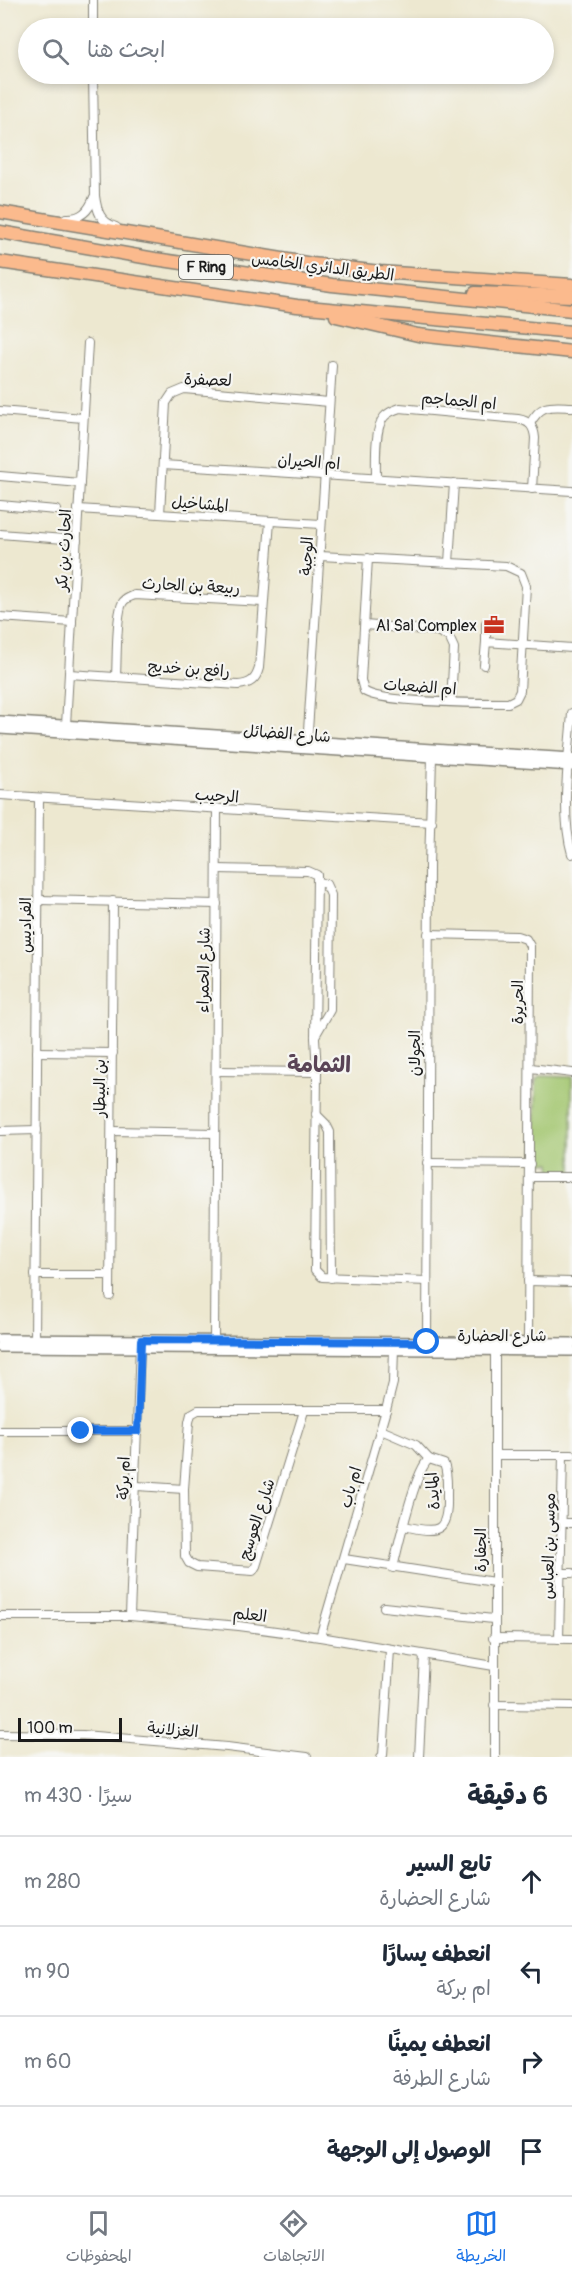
<!DOCTYPE html>
<html lang="ar">
<head>
<meta charset="utf-8">
<style>
	:root { --surface:#fff; --page:#f6f6f7; --text:#1f2937; --muted:#747a83; --line:#e0e1e3; --accent:#1a73e8 }
	body { margin:0; font-family:Pangolin,"Playpen Sans Arabic",sans-serif; background:var(--page); color:var(--text); direction:rtl }
	.scale { position:absolute; left:18px; bottom:15px; width:104px; box-sizing:border-box; padding-left:6px; border:3px solid #1c1c1c; border-top:0; font-size:16px; line-height:21px; white-space:nowrap; color:#1c1c1c; -webkit-text-stroke:4px #f6f6f2; paint-order:stroke }
	.stop { position:absolute; width:18px; height:18px; margin:-14px; border:4px solid #1a73e8; border-radius:50%; background:#fff }
	.stop.end { background:#1a73e8; border-color:#fff; box-shadow:0 2px 6px #0008 }
	.list { margin:0; padding:0; list-style:none }
	h2 { display:flex; justify-content:space-between; align-items:center; height:78px; margin:0; padding:0 24px; font-size:26px }
	h2 small { font-size:20px; font-weight:400; color:var(--muted) }
	.list li { display:grid; grid-template-columns:39px 1fr auto; gap:18px; align-items:center; box-sizing:border-box; height:90px; padding:0 24px; border-top:2px solid var(--line) }
	.list b { display:block; font-size:22px; white-space:nowrap }
	.list p { margin:0; font-size:20px; white-space:nowrap; color:var(--muted) }
	.list em { font-size:20px; font-style:normal; color:var(--muted) }
	.icon { flex:none; width:33px; height:33px; fill:none; stroke:currentColor; stroke-width:2; stroke-linecap:round; stroke-linejoin:round }
	.map { position:relative; flex:none; width:572px; height:1757px; overflow:hidden; direction:ltr }
	.search { position:absolute; background:var(--surface); box-shadow:0 3px 9px #0003; left:18px; right:18px; top:18px; height:66px; display:flex; align-items:center; gap:15px; box-sizing:border-box; padding:0 21px; border-radius:33px; color:var(--muted); font-size:22px }
	.sheet { height:438px; background:var(--surface) }
	nav { display:flex; justify-content:space-around; align-items:center; box-sizing:border-box; height:84px; border-top:2px solid var(--line); background:var(--surface); font-size:16px; color:var(--muted) }
	nav a { display:grid; justify-items:center; gap:3px }
	nav .on { color:var(--accent) }
	.map>svg:first-child { display:block }
	.grass { fill:#a3c670; stroke:#607146; stroke-width:1.5 }
	.lines { fill:none; stroke-linecap:round; stroke-linejoin:round }
	.minor-casing { stroke:#848276; stroke-width:10 }
	.tertiary-casing { stroke:#848276; stroke-width:12 }
	.trunk-casing { stroke:#848276; stroke-width:15 }
	.minor { stroke:#fff; stroke-width:8 }
	.tertiary { stroke:#fff; stroke-width:9 }
	.trunk { stroke:#fbba8d; stroke-width:12 }
	.route { stroke:#1a73e8; stroke-width:8 }
	.labels { text-anchor:middle; stroke-width:4.5; stroke-linejoin:round; paint-order:stroke }
	.shield { fill:#f6f6f2; stroke:#5d5d5c; stroke-width:1.5 }
	.shield-label { font-size:15px; font-weight:bold; fill:#1c1c1c }
	.street-label { font-size:16px; fill:#1c1c1c; stroke:#f6f6f2 }
	.poi-label { font-size:16px; fill:#1c1c1c; stroke:#f6f6f2; text-anchor:end }
	.district-label { font-size:22px; font-weight:bold; fill:#5a4457; stroke:#f6f6f2 }
</style>
</head>
<body>
<div class="map">
<svg width="572" height="1757" viewBox="0 0 572 1757">
	<rect width="100%" height="100%" fill="#f6f6f2"/>
	<filter id="ink" filterUnits="userSpaceOnUse"><feTurbulence type="fractalNoise" baseFrequency=".0167" numOctaves="2"/><feDisplacementMap in="SourceGraphic" scale="12" xChannelSelector="R" yChannelSelector="G"/><feConvolveMatrix kernelMatrix="1 2 1 2 8 2 1 2 1" color-interpolation-filters="sRGB"/></filter>
	<filter id="wash" filterUnits="userSpaceOnUse"><feTurbulence type="fractalNoise" baseFrequency=".008" numOctaves="4" result="noise"/><feDisplacementMap in="SourceGraphic" scale="24" xChannelSelector="R" yChannelSelector="G"/><feGaussianBlur stdDeviation="1.35" result="paint"/><feColorMatrix in="noise" values="0 0 0 0 0 0 0 0 0 0 0 0 0 0 0 0 0 1.4 0 .05"/><feComposite in="paint" operator="in"/></filter>
	<g filter="url(#wash)">
		<rect width="100%" height="100%" fill="#ede8d0"/>
		<polygon class="grass" points="540,1076 572,1077 572,1173 552,1173 551,1163 535,1162 536,1080"/>
	</g>
	<g filter="url(#ink)">
		<g class="lines">
			<g class="minor-casing">
				<g id="minor">
					<polyline points="93,28 93,0"/>
					<path d="M93,74L95,196C97,211 100,222 116,227"/>
					<path d="M66,218C81,219 89,211 94,197"/>
					<polyline points="0,411 83,418"/>
					<path d="M530,424C541,403 551,406 572,407"/>
					<polyline points="163,465 572,491"/>
					<polyline points="0,476 80,483"/>
					<path d="M376,478C376,463 374,428 384,417C388,412 394,410 400,408L518,419C530,421 534,427 535,438L532,489"/>
					<polyline points="0,505 56,510"/>
					<polyline points="78,509 321,524"/>
					<polyline points="160,514 166,403 172,394 184,389 329,402"/>
					<polyline points="0,534 77,540"/>
					<path d="M320,556L506,566L521,573L526,586L520,691L516,699L508,703C483,703 379,703 364,691L361,680L368,558"/>
					<polyline points="449,563 454,483"/>
					<polyline points="0,617 72,622"/>
					<polyline points="365,625 437,631 449,637 454,648 451,702"/>
					<polyline points="486,642 486,623"/>
					<polyline points="484,665 486,642 572,648"/>
					<path d="M69,674L238,685C250,684 256,680 259,668L270,521"/>
					<path d="M116,676C117,661 116,612 123,602C126,598 130,597 135,595L263,602"/>
					<path d="M572,713C569,757 560,812 572,854"/>
					<polyline points="63,729 66,725 88,343"/>
					<polyline points="307,746 332,365"/>
					<polyline points="0,795 432,822"/>
					<polyline points="218,869 308,871 317,875 315,1038 317,1072 315,1270 322,1277 427,1281"/>
					<polyline points="39,900 217,904"/>
					<polyline points="428,934 517,936 526,939 530,946 528,1346"/>
					<polyline points="315,1036 330,1010 331,895 326,884 318,882"/>
					<polyline points="37,1052 113,1053"/>
					<polyline points="531,1068 572,1073"/>
					<polyline points="216,1071 317,1072"/>
					<polyline points="316,1114 326,1124 330,1132 331,1278"/>
					<polyline points="0,1131 37,1130"/>
					<polyline points="112,1131 215,1133"/>
					<polyline points="427,1163 530,1164"/>
					<polyline points="529,1177 572,1177"/>
					<polyline points="35,1275 110,1275"/>
					<polyline points="528,1281 572,1282"/>
					<polyline points="110,1296 113,901"/>
					<polyline points="35,1343 39,798"/>
					<polyline points="214,1344 217,808"/>
					<polyline points="427,1345 429,866 432,757"/>
					<polyline points="495,1347 495,1757"/>
					<polyline points="304,1411 256,1566 253,1571 197,1567 189,1563 185,1556 184,1489 189,1422 191,1414 198,1410 386,1410"/>
					<polyline points="381,1430 416,1445 429,1459"/>
					<polyline points="0,1431 138,1431"/>
					<polyline points="495,1455 572,1455"/>
					<polyline points="137,1486 184,1489"/>
					<polyline points="561,1523 572,1523"/>
					<polyline points="344,1559 494,1582"/>
					<path d="M393,1568C398,1547 415,1470 429,1459L444,1464C448,1474 447,1485 447,1496C448,1533 438,1534 404,1526"/>
					<polyline points="560,1573 572,1573"/>
					<polyline points="384,1607 493,1619"/>
					<polyline points="0,1616 130,1616 239,1626 320,1637 494,1666"/>
					<polyline points="130,1616 140,1345"/>
					<polyline points="320,1637 386,1410 393,1383 394,1347"/>
					<polyline points="493,1638 572,1639"/>
					<polyline points="559,1639 563,1455"/>
					<polyline points="494,1705 572,1706"/>
					<polyline points="0,1734 83,1735 227,1747 307,1757"/>
					<polyline points="381,1757 383,1755 390,1650"/>
					<polyline points="419,1757 424,1655"/>
				</g>
			</g>
			<g class="tertiary-casing">
				<g id="tertiary">
					<polyline points="0,721 572,758"/>
					<polyline points="0,729 572,766"/>
					<polyline points="0,1339 572,1343"/>
					<polyline points="0,1347 572,1351"/>
				</g>
			</g>
			<g class="trunk-casing">
				<g id="trunk">
					<polyline points="0,212 312,264 380,272 572,285"/>
					<polyline points="0,232 155,259 332,285 572,310"/>
					<polyline points="0,262 297,306 572,332"/>
					<polyline points="475,293 572,296"/>
					<polyline points="336,316 418,335 572,352"/>
				</g>
			</g>
			<use href="#minor" class="minor"/>
			<use href="#tertiary" class="tertiary"/>
			<use href="#trunk" class="trunk"/>
		</g>
	</g>
	<g class="lines" filter="url(#ink)">
		<polyline class="route" points="81,1431 138,1431 141,1340 427,1342"/>
	</g>
	<defs>
		<g id="office-bare" transform="scale(1.62)"><path d="M-6-3h4V-5.5h4V-3h4V5H-6ZM-1-4.5V-3h2v-1.5ZM-6 0V1H6V0Z" fill="#c8321e" stroke="#f6f6f2" stroke-width="2.5" paint-order="stroke"/></g>
	</defs>
	<g fill-rule="evenodd">
		<use href="#office-bare" x="494" y="625"/>
	</g>
	<g class="labels">
		<rect class="shield" x="179" y="255" width="54" height="24" rx="4.5"/>
		<g class="shield-label">
			<text x="206" y="272">F Ring</text>
		</g>
		<g class="street-label">
			<text transform="translate(323 266) rotate(7)" y="6">الطريق الدائري الخامس</text>
			<text transform="translate(208 379) rotate(2)" y="6">لعصفرة</text>
			<text transform="translate(459 400) rotate(5)" y="6">ام الجماجم</text>
			<text transform="translate(309 461) rotate(4)" y="6">ام الحيران</text>
			<text transform="translate(200 503) rotate(4)" y="6">المشاخيل</text>
			<text transform="translate(63 550) rotate(-87)" y="6">الحارث بن بكر</text>
			<text transform="translate(306 556) rotate(-87)" y="6">الوجبة</text>
			<text transform="translate(191 585) rotate(3)" y="6">ربيعة بن الحارث</text>
			<text transform="translate(189 668) rotate(4)" y="6">رافع بن خديج</text>
			<text transform="translate(420 686) rotate(4)" y="6">ام الضعيات</text>
			<text transform="translate(287 733) rotate(4)" y="6">شارع الفضائل</text>
			<text transform="translate(217 795) rotate(4)" y="6">الرحيب</text>
			<text transform="translate(25 925) rotate(-90)" y="6">الفراديس</text>
			<text transform="translate(203 970) rotate(-89)" y="6">شارع الحمراء</text>
			<text transform="translate(517 1002) rotate(-90)" y="6">الحريرة</text>
			<text transform="translate(414 1053) rotate(-90)" y="6">الجولان</text>
			<text transform="translate(99 1088) rotate(-90)" y="6">بن البيطار</text>
			<text x="502" y="1341">شارع الحضارة</text>
			<text transform="translate(123 1478) rotate(-88)" y="6">ام بركة</text>
			<text transform="translate(350 1487) rotate(-74)" y="6">ام باب</text>
			<text transform="translate(432 1491) rotate(-95)" y="6">المايدة</text>
			<text transform="translate(256 1519) rotate(-72)" y="6">شارع العوسج</text>
			<text transform="translate(548 1546) rotate(-89)" y="6">موسى بن العباس</text>
			<text transform="translate(480 1550) rotate(-90)" y="6">الجفارة</text>
			<text transform="translate(250 1614) rotate(7)" y="6">العلم</text>
			<text transform="translate(173 1729) rotate(5)" y="6">الغزلانية</text>
		</g>
		<g class="poi-label">
			<text x="477" y="631">Al Sal Complex</text>
		</g>
		<g class="district-label">
			<text x="319" y="1072">الثمامة</text>
		</g>
	</g>
</svg>
<div class="scale">100 m</div>
<div class="stop" style="left:427px;top:1342px"></div>
<div class="stop end" style="left:81px;top:1431px"></div>
<div class="search"><svg class="icon" aria-label="search" viewBox="0 0 24 24"><circle cx="10" cy="10" r="6"/><path d="M15 15l6 6"/></svg>ابحث هنا</div>
</div>
<section class="sheet">
<h2>6 دقيقة<small>سيرًا · 430 m</small></h2>
<ul class="list">
<li><svg class="icon" aria-label="ahead" viewBox="0 0 24 24"><path d="M12 20V5M6 11l6-6 6 6"/></svg><div><b>تابع السير</b><p>شارع الحضارة</p></div><em>280 m</em></li>
<li><svg class="icon" aria-label="left" viewBox="0 0 24 24"><path d="M17 20v-9H6M10 6l-5 5 5 5"/></svg><div><b>انعطف يسارًا</b><p>ام بركة</p></div><em>90 m</em></li>
<li><svg class="icon" aria-label="right" viewBox="0 0 24 24"><path d="M7 20v-9h11M14 6l5 5-5 5"/></svg><div><b>انعطف يمينًا</b><p>شارع الطرفة</p></div><em>60 m</em></li>
<li><svg class="icon" aria-label="arrive" viewBox="0 0 24 24"><path d="M6 21V4h12l-3 4 3 4H6"/></svg><div><b>الوصول إلى الوجهة</b></div></li>
</ul>
</section>
<nav>
<a class="on"><svg class="icon" aria-label="map" viewBox="0 0 24 24"><path d="M3 6l6-2 6 2 6-2v14l-6 2-6-2-6 2zM9 4v14M15 6v14"/></svg>الخريطة</a>
<a><svg class="icon" aria-label="directions" viewBox="0 0 24 24"><path d="M12 3l9 9-9 9-9-9zM9 14v-3h6M13 9l2 2-2 2"/></svg>الاتجاهات</a>
<a><svg class="icon" aria-label="saved" viewBox="0 0 24 24"><path d="M7 4h10v16l-5-4-5 4z"/></svg>المحفوظات</a>
</nav>
</body>
</html>
